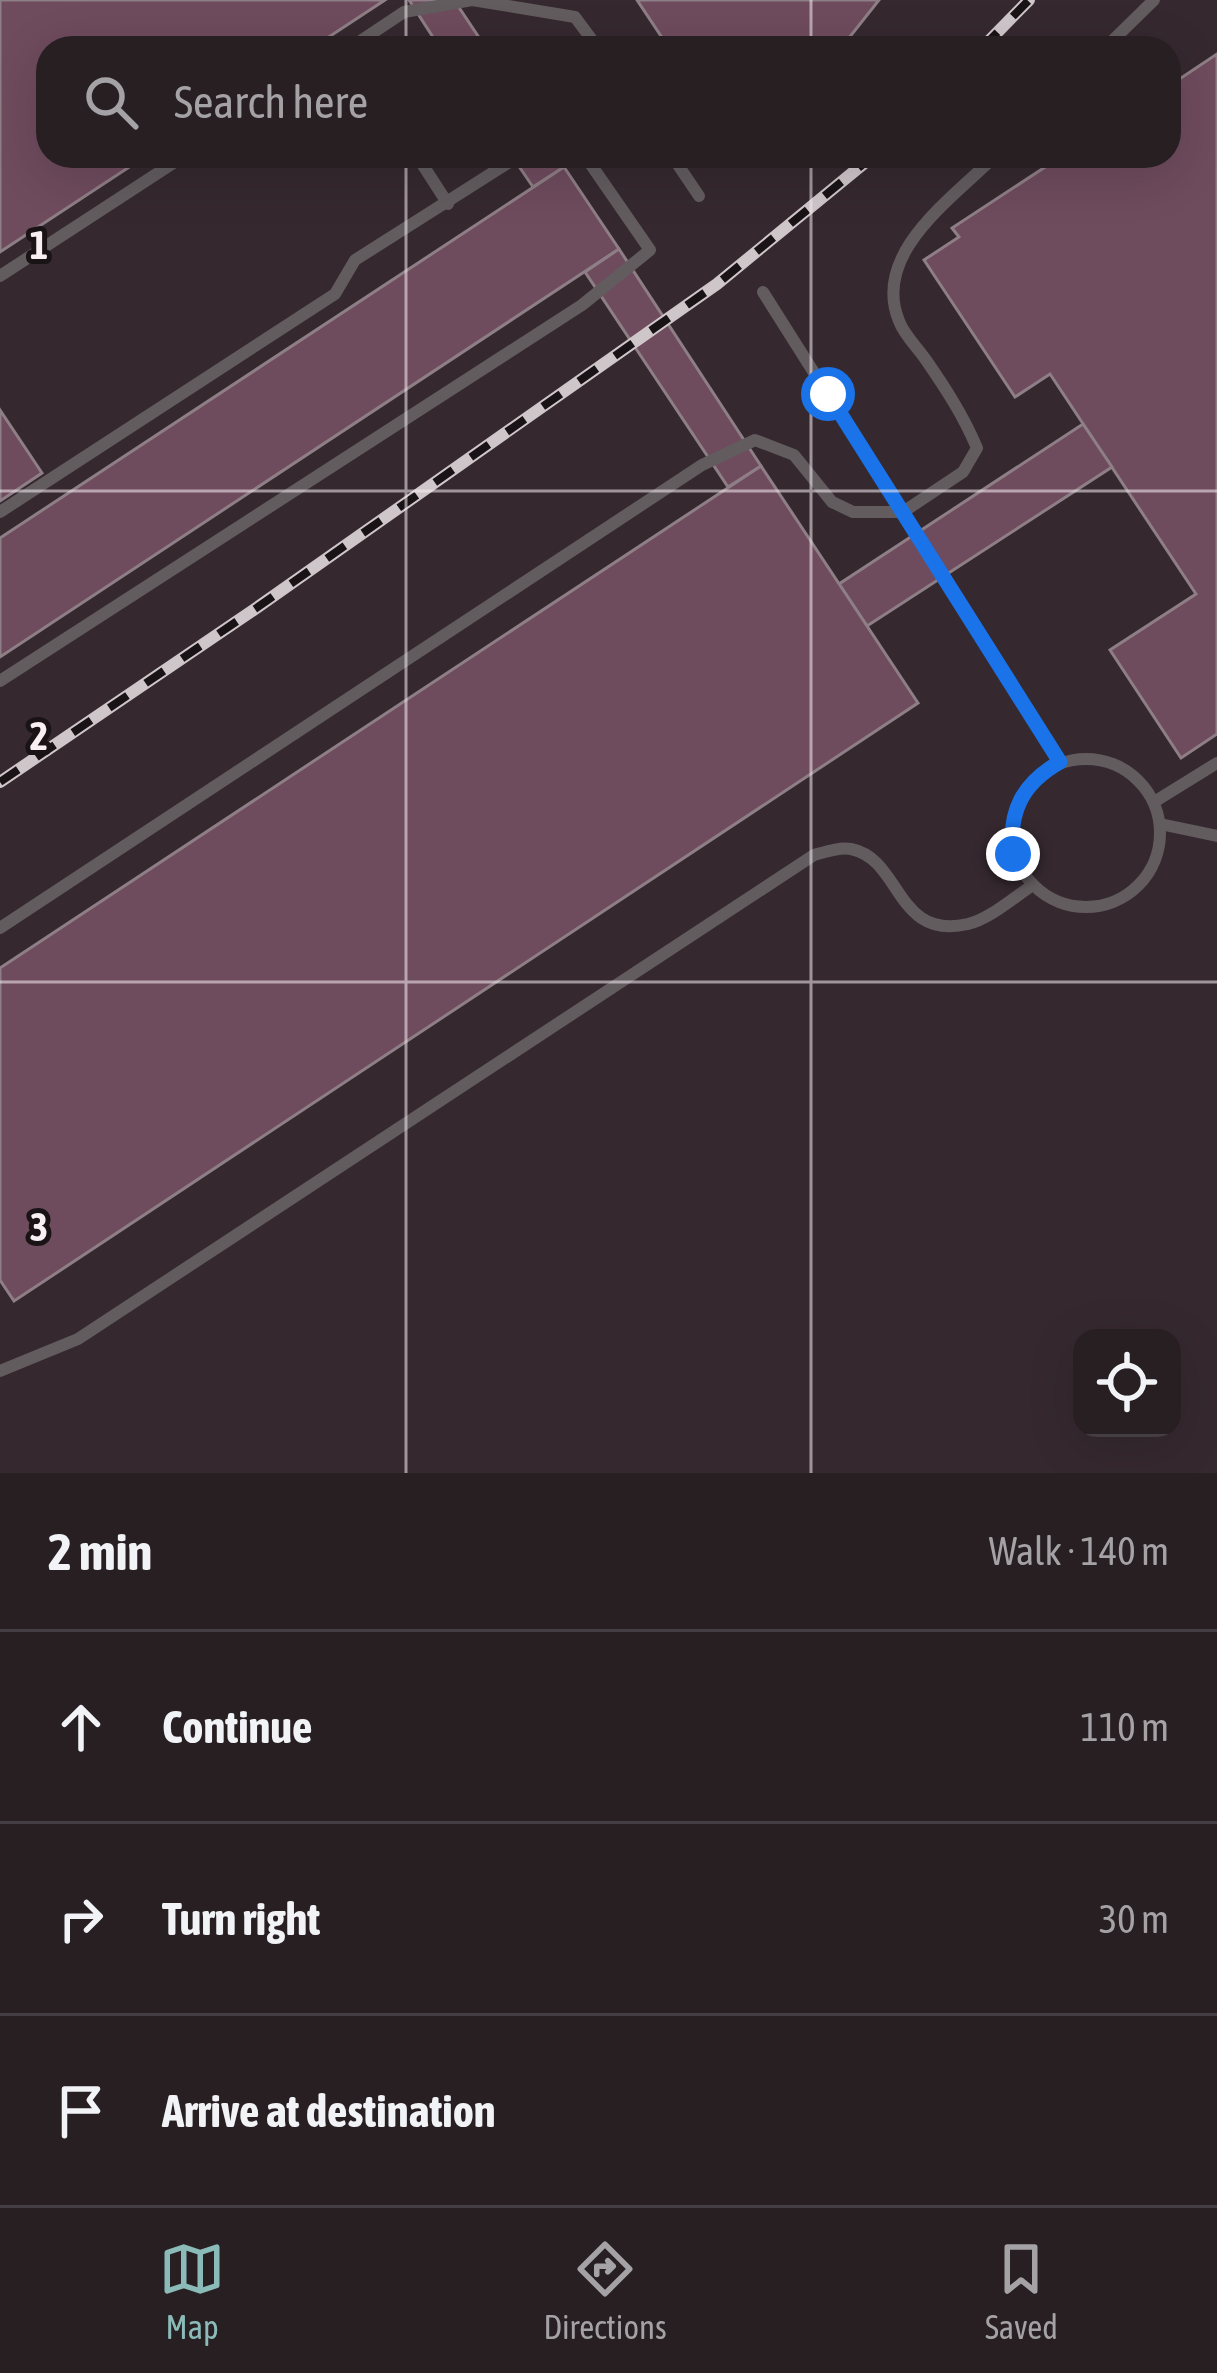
<!DOCTYPE html>
<html lang="en">
<head>
<meta charset="utf-8">
<style>
	:root { --surface:#281f23; --page:#342c30; --text:#f1f3f6; --muted:#a5a2a6; --line:#443d41; --accent:#8bbbb9 }
	body { margin:0; font-family:"Asap Condensed",sans-serif; background:var(--page); color:var(--text) }
	.controls { position:absolute; right:36px; bottom:36px; display:grid; overflow:hidden; border-radius:24px; box-shadow:0 12px 48px #0002 }
	.controls button { width:108px; height:108px; display:grid; place-items:center; padding:0; border:0; border-bottom:3px solid var(--line); background:var(--surface); color:var(--text); font:60px sans-serif }
	.stop { position:absolute; width:36px; height:36px; margin:-27px; border:9px solid #1a73e8; border-radius:50%; background:#fff }
	.stop.end { background:#1a73e8; border-color:#fff; box-shadow:0 3px 12px #0008 }
	.list { margin:0; padding:0; list-style:none }
	h2 { display:flex; justify-content:space-between; align-items:center; height:156px; margin:0; padding:0 48px; font-size:51px }
	h2 small { font-size:39px; font-weight:400; color:var(--muted) }
	.list li { display:grid; grid-template-columns:78px 1fr auto; gap:36px; align-items:center; box-sizing:border-box; height:192px; padding:0 48px; border-top:3px solid var(--line) }
	.list b { display:block; font-size:45px; white-space:nowrap }
	.list em { font-size:39px; font-style:normal; color:var(--muted) }
	.icon { flex:none; width:66px; height:66px; fill:none; stroke:currentColor; stroke-width:2; stroke-linecap:round; stroke-linejoin:round }
	.map { position:relative; flex:none; width:1217px; height:1473px; overflow:hidden }
	.search { position:absolute; background:var(--surface); box-shadow:0 12px 48px #0002; left:36px; right:36px; top:36px; height:132px; display:flex; align-items:center; gap:30px; box-sizing:border-box; padding:0 42px; border-radius:36px; color:var(--muted); font-size:45px }
	.sheet { height:732px; background:var(--surface) }
	nav { display:flex; justify-content:space-around; align-items:center; box-sizing:border-box; height:168px; border-top:3px solid var(--line); background:var(--surface); font-size:33px; color:var(--muted) }
	nav a { display:grid; justify-items:center; gap:6px }
	nav .on { color:var(--accent) }
	.map>svg:first-child { display:block }
	.building { fill:#6e4b5d; stroke:#8e7e85; stroke-width:3 }
	.lines { fill:none; stroke-linecap:round; stroke-linejoin:round }
	.service { stroke:#625c5f; stroke-width:12 }
	.rail-casing { stroke:#cfc6ca; stroke-width:12 }
	.rail { stroke:#191316; stroke-width:8; stroke-dasharray:22; stroke-linecap:butt }
	.route { stroke:#1a73e8; stroke-width:15 }
	.grid { fill:none; stroke:#f8eff3; stroke-width:3; stroke-opacity:0.55 }
	.grid-label { font-size:39px; text-anchor:middle; font-weight:bold; fill:#f8eff3; stroke:#191316; stroke-width:10; stroke-linejoin:round; paint-order:stroke }
</style>
</head>
<body>
<div class="map">
<svg width="1217" height="1473" viewBox="0 0 1217 1473">
	<rect width="100%" height="100%" fill="#35292f"/>
	<g class="building">
		<polygon points="0,0 385,0 312,48 48,48 48,156 146,156 0,252"/>
		<polygon points="409,0 454,0 486,48 440,48"/>
		<polygon points="637,0 879,0 841,48 669,48"/>
		<polygon points="1217,54 1217,734 1181,758 1110,650 1196,594 1050,374 1015,397 924,260 959,237 952,228 1062,156 1169,156 1169,86"/>
		<polygon points="512,156 557,156 564,167 533,187"/>
		<polygon points="564,167 619,249 0,657 0,538"/>
		<polygon points="619,249 761,466 728,487 585,272"/>
		<polygon points="0,410 42,473 0,501"/>
		<polygon points="1083,424 1112,467 867,626 839,584"/>
		<polygon points="761,466 918,703 14,1301 0,1280 0,968"/>
	</g>
	<g class="lines">
		<g class="service">
			<polyline points="350,48 404,12 472,0 575,17 598,48"/>
			<polyline points="1105,48 1154,0"/>
			<polyline points="417,156 448,204"/>
			<polyline points="672,156 699,196"/>
			<polyline points="0,276 184,156"/>
			<polyline points="763,292 1060,762"/>
			<polyline points="0,512 335,294 355,260 519,156"/>
			<polyline points="0,681 582,305 650,250 585,156"/>
			<circle cx="1086" cy="833" r="74"/>
			<polyline points="1154,802 1217,763"/>
			<polyline points="1160,824 1217,836"/>
			<path d="M0,928L702,465L755,440L794,455L832,502L853,512H903L963,472L977,448C963,415 946,389 926,360C918,348 904,335 899,321C871,253 953,198 995,156"/>
			<path d="M0,1371L78,1339L814,855C825,852 839,847 851,849C902,859 895,941 968,924C990,919 1014,897 1033,885"/>
		</g>
		<g class="rail-casing">
			<g id="rail">
				<polyline points="982,48 1029,0"/>
				<polyline points="0,782 255,609 717,284 873,156"/>
			</g>
		</g>
		<use href="#rail" class="rail"/>
	</g>
	<g class="lines">
		<path class="route" d="M828,394L1060,762C1023,783 1008,811 1013,854"/>
	</g>
	<path class="grid" d="M406,0V48M811,0V48M406,156V1473M811,156V1473M0,491H1217M0,982H1217"/>
	<g class="grid-label">
		<text x="39" y="259">1</text>
		<text x="39" y="750">2</text>
		<text x="39" y="1241">3</text>
	</g>
</svg>
<div class="controls">
<button><svg class="icon" aria-label="locate" viewBox="0 0 24 24"><circle cx="12" cy="12" r="6"/><path d="M12 2v4M12 18v4M2 12h4M18 12h4"/></svg></button>
</div>
<div class="stop" style="left:828px;top:394px"></div>
<div class="stop end" style="left:1013px;top:854px"></div>
<div class="search"><svg class="icon" aria-label="search" viewBox="0 0 24 24"><circle cx="10" cy="10" r="6"/><path d="M15 15l6 6"/></svg>Search here</div>
</div>
<section class="sheet">
<h2>2 min<small>Walk · 140 m</small></h2>
<ul class="list">
<li><svg class="icon" aria-label="ahead" viewBox="0 0 24 24"><path d="M12 20V5M6 11l6-6 6 6"/></svg><div><b>Continue</b></div><em>110 m</em></li>
<li><svg class="icon" aria-label="right" viewBox="0 0 24 24"><path d="M7 20v-9h11M14 6l5 5-5 5"/></svg><div><b>Turn right</b></div><em>30 m</em></li>
<li><svg class="icon" aria-label="arrive" viewBox="0 0 24 24"><path d="M6 21V4h12l-3 4 3 4H6"/></svg><div><b>Arrive at destination</b></div></li>
</ul>
</section>
<nav>
<a class="on"><svg class="icon" aria-label="map" viewBox="0 0 24 24"><path d="M3 6l6-2 6 2 6-2v14l-6 2-6-2-6 2zM9 4v14M15 6v14"/></svg>Map</a>
<a><svg class="icon" aria-label="directions" viewBox="0 0 24 24"><path d="M12 3l9 9-9 9-9-9zM9 14v-3h6M13 9l2 2-2 2"/></svg>Directions</a>
<a><svg class="icon" aria-label="saved" viewBox="0 0 24 24"><path d="M7 4h10v16l-5-4-5 4z"/></svg>Saved</a>
</nav>
</body>
</html>
